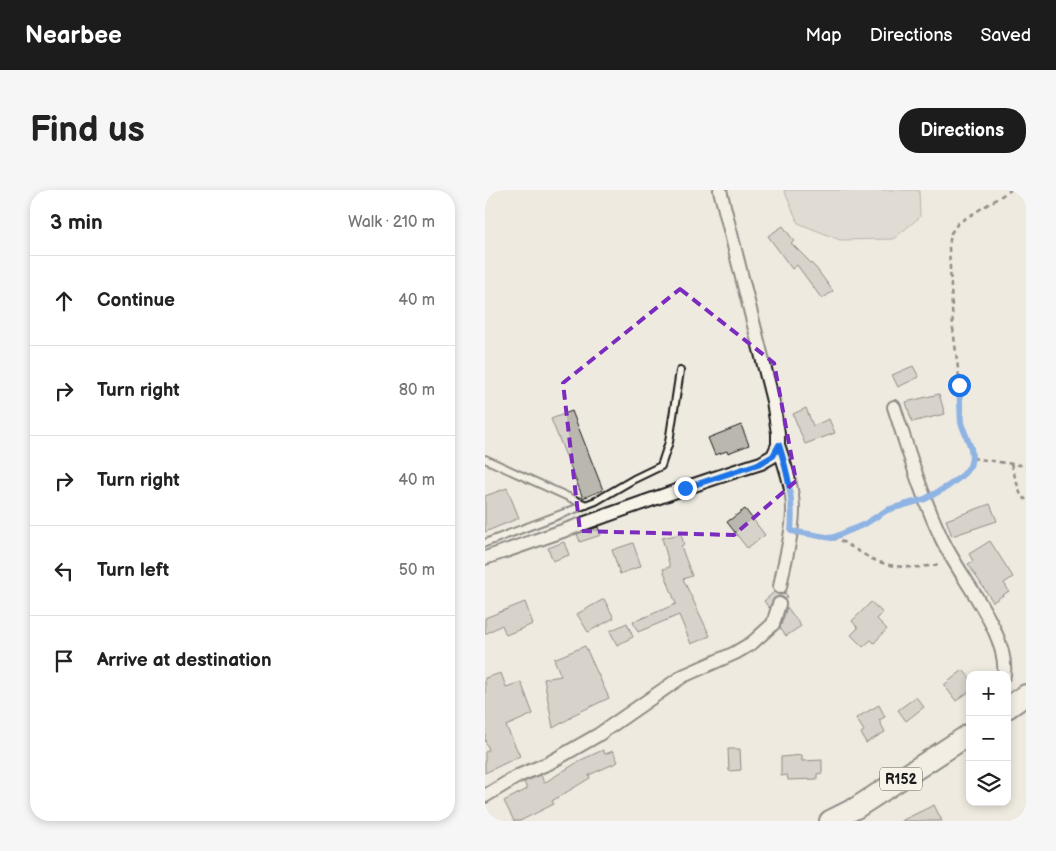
<!DOCTYPE html>
<html lang="en">
<head>
<meta charset="utf-8">
<style>
	:root { --surface:#fff; --page:#f6f6f6; --text:#222; --muted:#767676; --line:#e0e0e0; --accent:#1c1c1c }
	body { margin:0; font-family:"Balsamiq Sans",sans-serif; background:var(--page); color:var(--text) }
	.controls { position:absolute; right:15px; bottom:15px; display:grid; overflow:hidden; border-radius:10px; box-shadow:0 2px 8px #0003 }
	.controls button { width:45px; height:45px; display:grid; place-items:center; padding:0; border:0; border-bottom:1px solid var(--line); background:var(--surface); color:var(--text); font:25px sans-serif }
	.stop { position:absolute; width:15px; height:15px; margin:-11px; border:4px solid #1a73e8; border-radius:50%; background:#fff }
	.stop.end { background:#1a73e8; border-color:#fff; box-shadow:0 1px 5px #0008 }
	.list { margin:0; padding:0; list-style:none }
	h2 { display:flex; justify-content:space-between; align-items:center; height:65px; margin:0; padding:0 20px; font-size:21px }
	h2 small { font-size:16px; font-weight:400; color:var(--muted) }
	.list li { display:grid; grid-template-columns:32px 1fr auto; gap:15px; align-items:center; box-sizing:border-box; height:90px; padding:0 20px; border-top:1px solid var(--line) }
	.list b { display:block; font-size:19px; white-space:nowrap }
	.list em { font-size:16px; font-style:normal; color:var(--muted) }
	.icon { flex:none; width:28px; height:28px; fill:none; stroke:currentColor; stroke-width:2; stroke-linecap:round; stroke-linejoin:round }
	.map { position:relative; flex:none; width:541px; height:631px; overflow:hidden; border-radius:20px }
	header { display:flex; align-items:center; gap:30px; box-sizing:border-box; height:70px; padding:0 25px; background:var(--accent); color:#fff }
	header strong { font-size:24px }
	nav { display:flex; gap:28px; margin-inline-start:auto; font-size:18px }
	.intro { display:flex; align-items:center; justify-content:space-between; box-sizing:border-box; height:120px; padding:0 30px }
	h1 { margin:0; font-size:35px }
	.button { padding:12px 22px; border-radius:20px; background:var(--accent); color:#fff; font-size:18px; font-weight:700 }
	main { display:flex; gap:30px; padding:0 30px }
	aside { flex:1; background:var(--surface); border-radius:20px; box-shadow:0 2px 8px #0003 }
	.map>svg:first-child { display:block }
	.green { fill:#cfccc3; stroke:#767470 }
	.building { fill:#bab7af; stroke:#1c1c1c }
	.lines { fill:none; stroke-linecap:round; stroke-linejoin:round }
	.lane-casing { stroke:#1c1c1c; stroke-width:10 }
	.street-casing { stroke:#1c1c1c; stroke-width:16 }
	.primary-casing { stroke:#1c1c1c; stroke-width:24 }
	.path { stroke:#1c1c1c; stroke-width:2.5; stroke-dasharray:5 4; stroke-linecap:butt }
	.lane { stroke:#f7f3e8; stroke-width:6 }
	.street { stroke:#f7f3e8; stroke-width:12 }
	.primary { stroke:#f7f3e8; stroke-width:20 }
	.route { stroke:#1a73e8; stroke-width:6 }
	.marked { fill:none; stroke:#7b2cbf; stroke-width:4; stroke-dasharray:10 6; stroke-linejoin:round }
	.labels { text-anchor:middle; stroke-width:4; stroke-linejoin:round; paint-order:stroke }
	.shield { fill:#f7f3e8; stroke:#5e5c59; stroke-width:1 }
	.shield-label { font-size:14px; font-weight:bold; fill:#1c1c1c }
</style>
</head>
<body>
<header>
<strong>Nearbee</strong>
<nav><a>Map</a><a>Directions</a><a>Saved</a></nav>
</header>
<div class="intro"><h1>Find us</h1><a class="button">Directions</a></div>
<main>
<aside>
<h2>3 min<small>Walk · 210 m</small></h2>
<ul class="list">
<li><svg class="icon" aria-label="ahead" viewBox="0 0 24 24"><path d="M12 20V5M6 11l6-6 6 6"/></svg><div><b>Continue</b></div><em>40 m</em></li>
<li><svg class="icon" aria-label="right" viewBox="0 0 24 24"><path d="M7 20v-9h11M14 6l5 5-5 5"/></svg><div><b>Turn right</b></div><em>80 m</em></li>
<li><svg class="icon" aria-label="right" viewBox="0 0 24 24"><path d="M7 20v-9h11M14 6l5 5-5 5"/></svg><div><b>Turn right</b></div><em>40 m</em></li>
<li><svg class="icon" aria-label="left" viewBox="0 0 24 24"><path d="M17 20v-9H6M10 6l-5 5 5 5"/></svg><div><b>Turn left</b></div><em>50 m</em></li>
<li><svg class="icon" aria-label="arrive" viewBox="0 0 24 24"><path d="M6 21V4h12l-3 4 3 4H6"/></svg><div><b>Arrive at destination</b></div></li>
</ul>
</aside>
<div class="map">
<svg width="541" height="631" viewBox="0 0 541 631">
	<rect width="100%" height="100%" fill="#eeeae0"/>
	<filter id="ink" filterUnits="userSpaceOnUse"><feTurbulence type="fractalNoise" baseFrequency=".02" numOctaves="2"/><feDisplacementMap in="SourceGraphic" scale="10" xChannelSelector="R" yChannelSelector="G"/><feConvolveMatrix kernelMatrix="1 2 1 2 8 2 1 2 1" color-interpolation-filters="sRGB"/></filter>
	<g filter="url(#ink)">
		<polygon class="green" points="299,0 434,0 435,27 408,49 355,50 313,33"/>
		<g class="building">
			<polygon points="298,36 309,51 306,53 331,78 348,101 337,109 312,75 307,79 283,46"/>
			<polygon points="428,176 434,187 413,197 407,185"/>
			<polygon points="454,204 460,224 427,232 421,212"/>
			<polygon points="321,218 328,236 344,229 350,243 320,254 308,224"/>
			<polygon points="87,221 118,300 98,308 66,229"/>
			<polygon points="256,235 264,255 243,263 242,261 230,265 223,248"/>
			<polygon points="22,298 34,328 0,342 0,306"/>
			<polygon points="505,314 512,331 467,346 461,330"/>
			<polygon points="260,319 280,345 262,358 242,332"/>
			<polygon points="113,337 116,345 95,352 92,344"/>
			<polygon points="196,344 199,355 196,356 207,386 198,389 225,446 206,454 194,425 153,442 148,432 191,414 178,379 185,377 177,348"/>
			<polygon points="505,351 528,387 519,393 524,401 508,412 483,374 488,371 484,364"/>
			<polygon points="79,352 84,365 68,371 63,358"/>
			<polygon points="148,353 156,376 135,384 127,360"/>
			<polygon points="289,402 294,405 300,403 303,406 300,409 296,406 289,408 284,418 279,411"/>
			<polygon points="119,409 129,428 103,442 92,424"/>
			<polygon points="40,412 48,434 21,445 17,435 0,444 0,428"/>
			<polygon points="386,412 398,423 392,429 402,439 389,453 386,450 378,457 366,445 373,438 367,431"/>
			<polygon points="302,417 316,436 301,446 295,438"/>
			<polygon points="142,433 148,447 132,455 125,441"/>
			<polygon points="100,456 124,508 86,526 87,527 68,538 59,489 76,486 69,469"/>
			<polygon points="478,480 485,488 485,501 471,511 459,495"/>
			<polygon points="16,483 21,497 36,492 48,524 21,536 35,566 0,583 0,562 4,560 0,550 0,488"/>
			<polygon points="431,507 439,517 421,531 413,520"/>
			<polygon points="394,515 400,527 394,530 400,542 381,553 376,543 379,541 371,528"/>
			<polygon points="243,559 255,559 256,580 244,581"/>
			<polygon points="118,560 120,564 128,561 133,572 104,585 105,588 67,611 69,614 35,631 29,631 19,611 42,599 39,592 56,585 59,593 96,570"/>
			<polygon points="317,565 317,571 337,570 337,583 332,584 332,589 303,590 302,585 296,586 296,567"/>
			<polygon points="449,615 457,631 416,631"/>
		</g>
		<g class="lines">
			<g class="lane-casing">
				<g id="lane">
					<polyline points="0,269 101,315"/>
					<polyline points="0,353 111,311 149,289 176,276 184,252 195,181"/>
				</g>
			</g>
			<g class="street-casing">
				<g id="street">
					<path d="M409,217C423,260 436,304 455,345C472,385 524,441 519,485"/>
					<path d="M293,255C300,275 308,298 308,320C308,345 299,372 295,397"/>
					<path d="M0,368C92,337 183,302 276,273L288,266L293,255V243L288,211L235,0"/>
					<polyline points="0,606 33,586 64,573 113,545 198,486 250,463 267,453 288,434 294,414"/>
				</g>
			</g>
			<g class="primary-casing">
				<g id="primary">
					<polyline points="522,518 541,505"/>
					<polyline points="345,631 371,618 485,544"/>
				</g>
			</g>
			<g class="path">
				<polyline points="487,268 541,276"/>
				<polyline points="526,274 535,303 541,310"/>
				<polyline points="451,303 479,285 485,276 487,268 486,258 476,233 475,195 468,138 464,57 466,43 473,33 526,0"/>
				<path d="M320,343C333,345 346,347 358,352C367,357 376,363 385,368C406,379 433,379 455,374"/>
				<polyline points="347,348 380,334 402,320 428,313"/>
			</g>
			<use href="#lane" class="lane"/>
			<use href="#street" class="street"/>
			<use href="#primary" class="primary"/>
		</g>
	</g>
	<g class="lines" filter="url(#ink)">
		<path class="route" d="M200,298L276,273L288,266L294,255C303,284 309,310 306,341L347,348L380,334L402,320L440,309L462,297L478,285L485,276L487,268L486,258L476,233L474,195"/>
	</g>
	<path d="M0 0H541V631H0ZM195,99L289,173L311,291L249,345L95,341L78,193Z" fill="#eeeae0" fill-opacity=".55" fill-rule="evenodd"/>
	<path class="marked" d="M195,99L289,173L311,291L249,345L95,341L78,193Z"/>
	<g class="labels">
		<rect class="shield" x="395" y="577.5" width="42" height="23" rx="4"/>
		<g class="shield-label">
			<text x="416" y="594">R152</text>
		</g>
	</g>
</svg>
<div class="controls">
<button>+</button>
<button>−</button>
<button><svg class="icon" aria-label="layers" viewBox="0 0 24 24"><path d="M12 4l9 5-9 5-9-5zM3 14l9 5 9-5"/></svg></button>
</div>
<div class="stop" style="left:474px;top:195px"></div>
<div class="stop end" style="left:200px;top:298px"></div>
</div>
</main>
</body>
</html>
